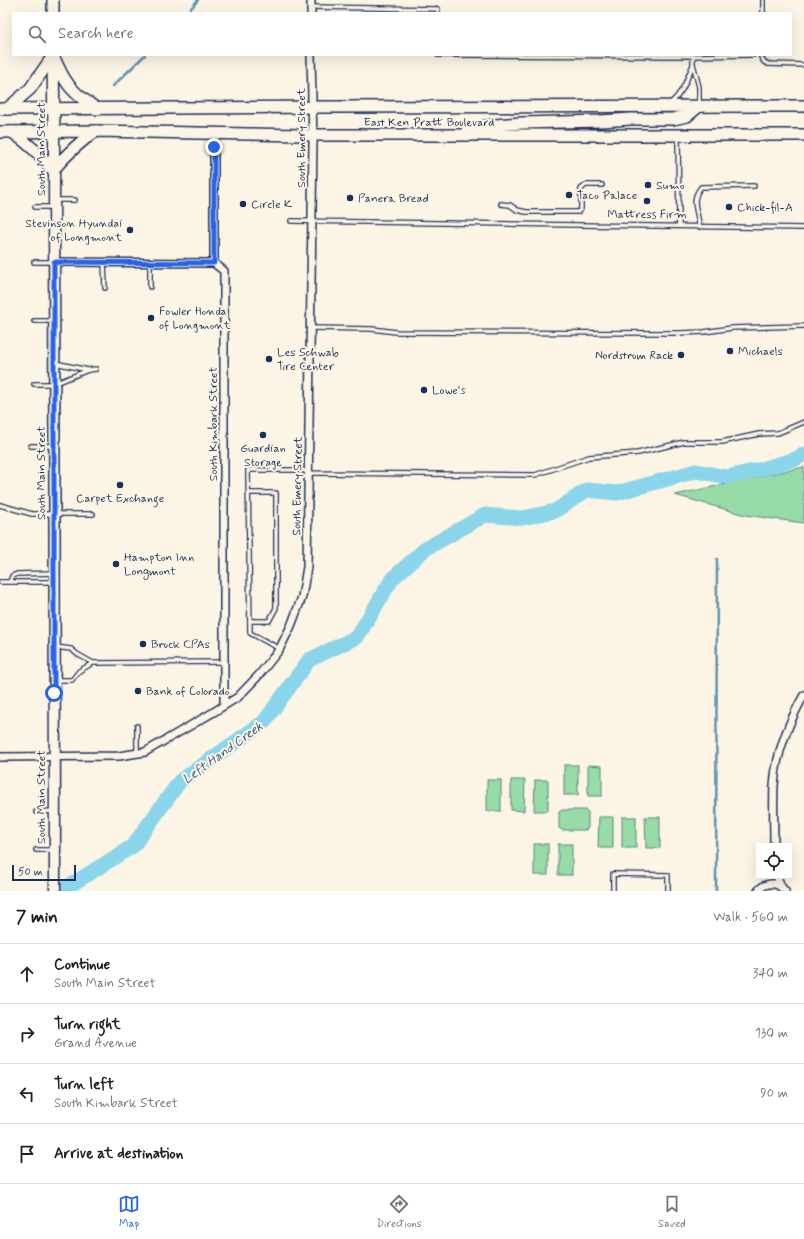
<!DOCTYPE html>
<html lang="en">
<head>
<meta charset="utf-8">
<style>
	:root { --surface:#fff; --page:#f2f2f2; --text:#202124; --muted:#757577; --line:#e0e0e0; --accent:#2563eb }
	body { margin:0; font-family:Mynerve,sans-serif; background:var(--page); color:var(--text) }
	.controls { position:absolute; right:12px; bottom:12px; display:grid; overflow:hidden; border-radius:0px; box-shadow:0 4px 16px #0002 }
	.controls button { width:36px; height:36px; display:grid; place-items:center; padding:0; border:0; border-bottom:1px solid var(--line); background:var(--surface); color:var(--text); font:20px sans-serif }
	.scale { position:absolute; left:12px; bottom:10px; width:64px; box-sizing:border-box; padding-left:4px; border:2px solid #1b2f5e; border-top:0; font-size:11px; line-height:14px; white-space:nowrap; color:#1b2f5e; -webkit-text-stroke:3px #fcf5e5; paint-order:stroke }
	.stop { position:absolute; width:12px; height:12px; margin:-9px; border:3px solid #2563eb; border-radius:50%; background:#fff }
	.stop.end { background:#2563eb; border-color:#fff; box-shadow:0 1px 4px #0008 }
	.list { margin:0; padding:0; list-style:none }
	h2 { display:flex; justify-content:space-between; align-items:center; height:52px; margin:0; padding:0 16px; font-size:17px }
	h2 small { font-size:13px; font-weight:400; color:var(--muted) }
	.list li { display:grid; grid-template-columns:26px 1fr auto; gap:12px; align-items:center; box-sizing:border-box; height:60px; padding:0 16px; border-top:1px solid var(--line) }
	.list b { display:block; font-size:15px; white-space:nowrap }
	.list p { margin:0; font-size:13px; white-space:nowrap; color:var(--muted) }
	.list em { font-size:13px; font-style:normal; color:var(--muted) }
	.icon { flex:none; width:22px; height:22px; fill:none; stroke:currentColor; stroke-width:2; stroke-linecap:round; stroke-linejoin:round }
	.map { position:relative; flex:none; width:804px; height:891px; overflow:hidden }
	.search { position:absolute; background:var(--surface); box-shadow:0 4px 16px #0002; left:12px; right:12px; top:12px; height:44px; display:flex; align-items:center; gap:10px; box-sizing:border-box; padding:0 14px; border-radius:0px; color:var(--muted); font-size:15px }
	.sheet { height:292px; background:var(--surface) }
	nav { display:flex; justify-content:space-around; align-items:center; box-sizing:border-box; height:56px; border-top:1px solid var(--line); background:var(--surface); font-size:11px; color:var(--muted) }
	nav a { display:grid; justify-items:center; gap:2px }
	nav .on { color:var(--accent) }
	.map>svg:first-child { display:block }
	.green { fill:#97dba7; stroke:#598582 }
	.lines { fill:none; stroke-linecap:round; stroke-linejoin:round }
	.stream { stroke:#5e93b2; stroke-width:2.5 }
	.river { stroke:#8ad5ea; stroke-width:15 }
	.service-casing { stroke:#1b2f5e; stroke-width:6 }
	.minor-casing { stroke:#1b2f5e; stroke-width:10 }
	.primary-casing { stroke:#1b2f5e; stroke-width:13 }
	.trunk-casing { stroke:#1b2f5e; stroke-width:14 }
	.service { stroke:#fcf5e5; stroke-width:3.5 }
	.minor { stroke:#fcf5e5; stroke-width:7 }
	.primary { stroke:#fcf5e5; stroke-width:10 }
	.trunk { stroke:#fcf5e5; stroke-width:11 }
	.route { stroke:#2563eb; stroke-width:5 }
	.poi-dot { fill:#1b2f5e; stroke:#fcf5e5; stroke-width:1.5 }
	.labels { text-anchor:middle; stroke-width:4; stroke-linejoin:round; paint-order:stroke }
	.street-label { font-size:12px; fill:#1b2f5e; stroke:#fcf5e5 }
	.poi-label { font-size:12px; fill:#1b2f5e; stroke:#fcf5e5; text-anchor:start }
	.water-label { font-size:13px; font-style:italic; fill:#375881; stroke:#fcf5e5 }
</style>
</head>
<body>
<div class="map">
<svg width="804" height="891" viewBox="0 0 804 891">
	<rect width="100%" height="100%" fill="#fcf5e5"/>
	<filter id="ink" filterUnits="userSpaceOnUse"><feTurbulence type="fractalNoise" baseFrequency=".025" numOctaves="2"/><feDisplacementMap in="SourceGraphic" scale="8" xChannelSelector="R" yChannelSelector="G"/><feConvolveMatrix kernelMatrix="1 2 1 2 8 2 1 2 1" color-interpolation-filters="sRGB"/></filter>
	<g filter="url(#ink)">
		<g class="green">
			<polygon points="804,467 804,523 745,515 675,495"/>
			<rect x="564" y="765" width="14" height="30"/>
			<polygon points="588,765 602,766 602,796 588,796"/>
			<rect x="487" y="780" width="14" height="31"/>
			<polygon points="511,780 525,780 524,811 511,810"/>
			<polygon points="535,780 548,780 548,811 534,811"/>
			<polygon points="562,810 586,810 588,812 588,828 586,830 562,830 559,828 559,812"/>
			<polygon points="599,817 613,817 613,848 598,848"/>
			<rect x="622" y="817" width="14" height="31"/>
			<polygon points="660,817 660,848 646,848 645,817"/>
			<rect x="534" y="844" width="14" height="31"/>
			<rect x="558" y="844" width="14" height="31"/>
		</g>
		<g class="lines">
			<g class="stream">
				<polyline points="187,13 198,0"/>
				<polyline points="113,86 145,55"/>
				<polyline points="716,891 717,559"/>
			</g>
			<polyline class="river" points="61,891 133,846 180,781 264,722 309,660 357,637 392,579 425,549 485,515 522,518 555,511 587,490 617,493 696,471 727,477 762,469 796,459 804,454"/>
			<g class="service-casing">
				<g id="service">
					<polyline points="311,7 438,9 438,13"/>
					<polyline points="763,13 763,0"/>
					<polyline points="438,55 693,56"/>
					<polyline points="760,55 764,62 768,64 804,65"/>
					<path d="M670,104C685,90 685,82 693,65"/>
					<polyline points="699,105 699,87 693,64 693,56 753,55"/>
					<polyline points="678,137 679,226"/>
					<polyline points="55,200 75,200"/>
					<polyline points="501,204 510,205 517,210 526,212 578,212 581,209 581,189 586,185 602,185"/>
					<polyline points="35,207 54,207"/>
					<polyline points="291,221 804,228"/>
					<path d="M699,227C699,211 689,202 701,187L754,186"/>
					<polyline points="34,262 53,262"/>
					<polyline points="104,262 105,288"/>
					<polyline points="150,262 150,287"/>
					<polyline points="34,321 53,321"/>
					<polyline points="310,328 372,329 396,332 680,333 704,332 732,328 804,326"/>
					<polyline points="55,363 88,370"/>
					<polyline points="34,384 54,384 88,370 96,369"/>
					<polyline points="31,446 53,446"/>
					<polyline points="249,493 276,493 276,608 269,621 250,621"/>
					<polyline points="0,505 32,514 93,514"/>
					<polyline points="0,582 53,582"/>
					<polyline points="10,582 12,576 17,574 54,573"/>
					<polyline points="55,647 71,649 77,654 93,663 224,662"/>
					<polyline points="280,649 250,633 248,470 302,470 309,473 535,475 589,457 638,453 684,442 722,442 759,434 778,433 804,422"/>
					<polyline points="55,680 72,680 79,671 93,663"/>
					<polyline points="137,753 137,726"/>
					<polyline points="36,812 53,811"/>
					<polyline points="36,850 54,850"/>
					<polyline points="613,891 613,874 668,875 668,891"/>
				</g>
			</g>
			<g class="minor-casing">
				<g id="minor">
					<polyline points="311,0 311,13"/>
					<polyline points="214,147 214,263 224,271 224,705"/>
					<polyline points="54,262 214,263"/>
					<polyline points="0,757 119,756 145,752 212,713 238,697 259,675 279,650 291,626 302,597 307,567 313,142 311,55"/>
					<path d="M774,846C774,826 773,805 774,785C776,753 789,722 804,695"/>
					<polyline points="777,876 781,887"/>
					<path d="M758,891C765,882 777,881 785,891"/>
				</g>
			</g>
			<g class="primary-casing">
				<polyline id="primary" points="54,131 55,891"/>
			</g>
			<g class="trunk-casing">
				<g id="trunk">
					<polyline points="53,13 53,0"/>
					<polyline points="53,55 54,131"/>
					<path d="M54,58C58,66 61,74 66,81C73,93 86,101 97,109"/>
					<polyline points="0,109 330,107 804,106"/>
					<polyline points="7,109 30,89 53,56"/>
					<polyline points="467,130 494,125 522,123 600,121 631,119 673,119 687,116 699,106"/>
					<polyline points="0,132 96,131 301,135 804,135"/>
					<path d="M12,132C28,143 41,155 53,170C66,155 79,142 96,131"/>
				</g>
			</g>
			<use href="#service" class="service"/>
			<use href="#minor" class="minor"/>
			<use href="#primary" class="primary"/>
			<use href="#trunk" class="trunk"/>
		</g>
	</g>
	<g class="lines" filter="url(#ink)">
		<polyline class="route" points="54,693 54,262 214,263 214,147"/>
	</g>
	<g class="poi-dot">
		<circle cx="648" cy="185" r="4"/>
		<circle cx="569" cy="195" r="4"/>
		<circle cx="350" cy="198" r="4"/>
		<circle cx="647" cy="201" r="4"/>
		<circle cx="243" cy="204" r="4"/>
		<circle cx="729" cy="207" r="4"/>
		<circle cx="130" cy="230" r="4"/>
		<circle cx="151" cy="318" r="4"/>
		<circle cx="730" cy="351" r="4"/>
		<circle cx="681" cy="355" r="4"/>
		<circle cx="269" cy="359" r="4"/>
		<circle cx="424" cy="390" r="4"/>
		<circle cx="263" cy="435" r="4"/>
		<circle cx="120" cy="485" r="4"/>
		<circle cx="116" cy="564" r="4"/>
		<circle cx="143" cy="644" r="4"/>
		<circle cx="138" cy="691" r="4"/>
	</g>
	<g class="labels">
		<g class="street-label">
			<text x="429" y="126">East Ken Pratt Boulevard</text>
			<text transform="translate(301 138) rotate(-90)" y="4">South Emery Street</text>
			<text transform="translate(41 149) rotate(-90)" y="4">South Main Street</text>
			<text transform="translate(213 424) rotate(-90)" y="4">South Kimbark Street</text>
			<text transform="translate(41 473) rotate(-90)" y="4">South Main Street</text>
			<text transform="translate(297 486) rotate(-89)" y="4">South Emery Street</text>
			<text transform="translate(41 797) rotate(-90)" y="4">South Main Street</text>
		</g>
		<g class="poi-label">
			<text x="656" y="189">Sumo</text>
			<text x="577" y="199">Taco Palace</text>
			<text x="358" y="202">Panera Bread</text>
			<text x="251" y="208">Circle K</text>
			<text x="737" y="211">Chick-fil-A</text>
			<text x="647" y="218" text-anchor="middle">Mattress Firm</text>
			<text x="122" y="227" text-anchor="end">Stevinson Hyundai<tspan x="122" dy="14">of Longmont</tspan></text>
			<text x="159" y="315">Fowler Honda<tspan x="159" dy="14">of Longmont</tspan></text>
			<text x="738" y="355">Michaels</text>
			<text x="277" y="356">Les Schwab<tspan x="277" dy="14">Tire Center</tspan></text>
			<text x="673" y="359" text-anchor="end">Nordstrom Rack</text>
			<text x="432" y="394">Lowe's</text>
			<text x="263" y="452" text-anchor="middle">Guardian<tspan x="263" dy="14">Storage</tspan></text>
			<text x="120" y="502" text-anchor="middle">Carpet Exchange</text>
			<text x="124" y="561">Hampton Inn<tspan x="124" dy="14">Longmont</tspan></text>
			<text x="151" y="648">Brock CPAs</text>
			<text x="146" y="695">Bank of Colorado</text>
		</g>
		<g class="water-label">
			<text transform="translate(222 752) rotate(-36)" y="5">Left Hand Creek</text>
		</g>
	</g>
</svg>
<div class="controls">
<button><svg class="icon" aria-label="locate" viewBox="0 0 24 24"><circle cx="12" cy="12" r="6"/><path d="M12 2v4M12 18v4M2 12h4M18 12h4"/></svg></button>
</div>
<div class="scale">50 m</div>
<div class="stop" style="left:54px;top:693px"></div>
<div class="stop end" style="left:214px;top:147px"></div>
<div class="search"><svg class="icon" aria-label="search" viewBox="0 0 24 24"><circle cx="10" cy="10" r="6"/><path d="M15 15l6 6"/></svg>Search here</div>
</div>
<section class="sheet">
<h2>7 min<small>Walk · 560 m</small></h2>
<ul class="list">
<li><svg class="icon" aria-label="ahead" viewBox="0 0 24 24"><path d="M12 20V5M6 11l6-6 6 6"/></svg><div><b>Continue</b><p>South Main Street</p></div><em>340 m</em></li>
<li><svg class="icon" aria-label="right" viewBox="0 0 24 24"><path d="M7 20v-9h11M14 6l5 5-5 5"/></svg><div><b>Turn right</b><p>Grand Avenue</p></div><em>130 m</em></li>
<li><svg class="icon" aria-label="left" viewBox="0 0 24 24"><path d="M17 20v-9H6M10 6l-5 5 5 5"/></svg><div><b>Turn left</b><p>South Kimbark Street</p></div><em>90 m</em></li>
<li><svg class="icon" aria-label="arrive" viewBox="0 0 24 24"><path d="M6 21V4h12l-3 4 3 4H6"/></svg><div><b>Arrive at destination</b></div></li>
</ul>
</section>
<nav>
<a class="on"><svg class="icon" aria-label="map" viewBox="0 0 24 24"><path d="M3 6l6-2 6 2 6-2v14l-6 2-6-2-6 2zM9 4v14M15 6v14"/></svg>Map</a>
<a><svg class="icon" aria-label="directions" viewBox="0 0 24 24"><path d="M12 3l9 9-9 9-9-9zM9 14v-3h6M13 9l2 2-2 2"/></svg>Directions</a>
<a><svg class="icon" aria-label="saved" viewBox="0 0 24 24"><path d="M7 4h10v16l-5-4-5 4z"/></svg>Saved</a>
</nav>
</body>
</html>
